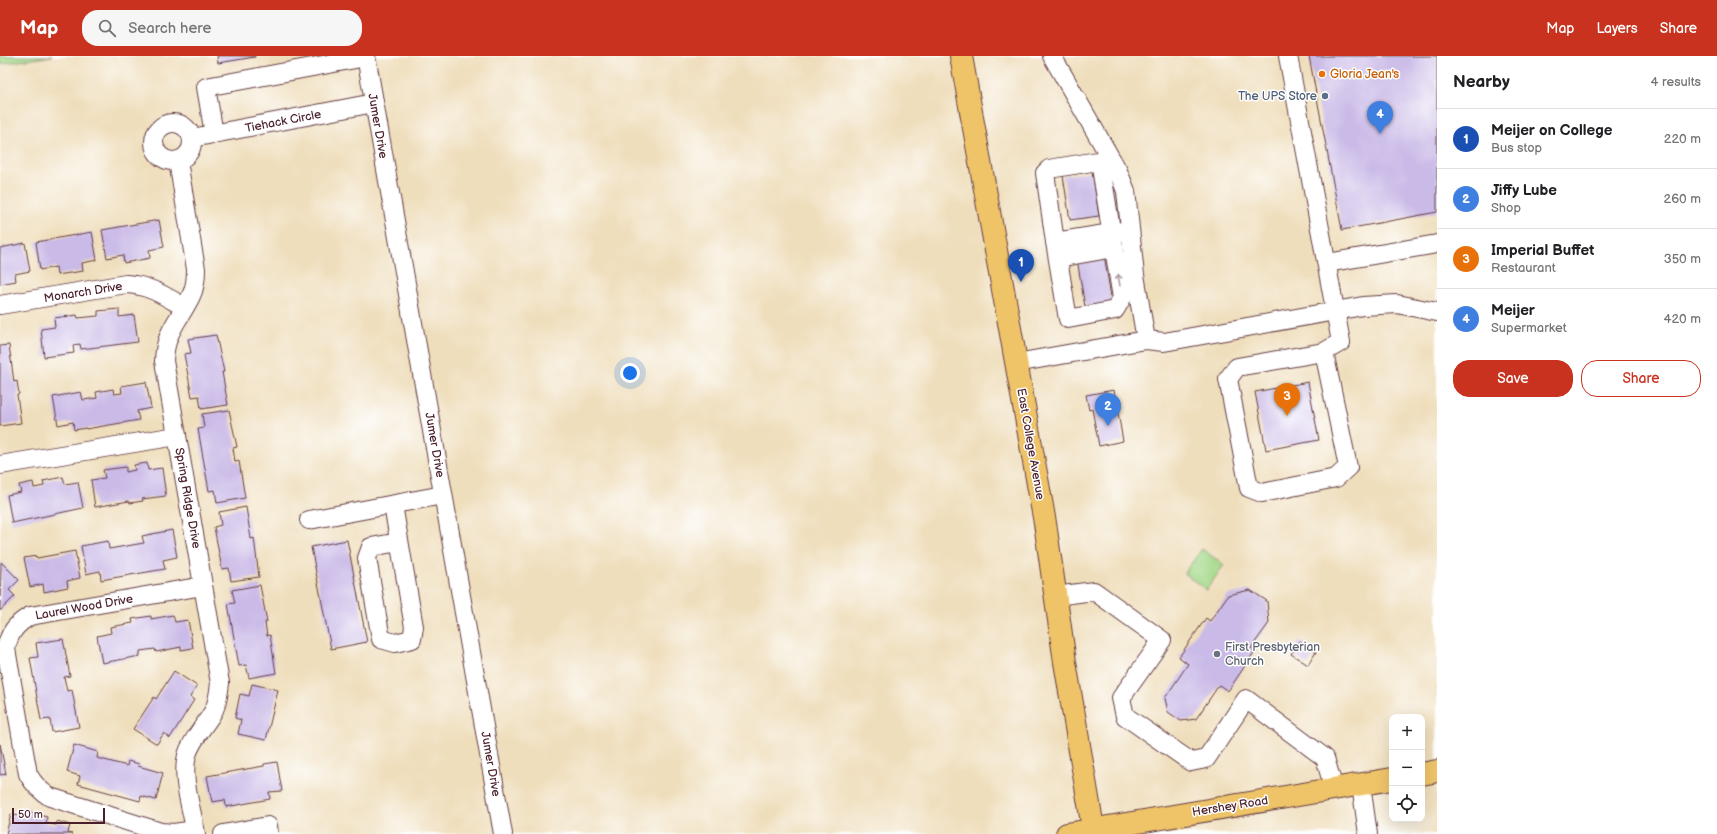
<!DOCTYPE html>
<html lang="en">
<head>
<meta charset="utf-8">
<style>
	:root { --surface:#fff; --page:#f6f6f6; --text:#202124; --muted:#757577; --line:#e0e0e0; --accent:#c8321e }
	body { margin:0; font-family:"Balsamiq Sans",sans-serif; background:var(--page); color:var(--text) }
	.controls { position:absolute; right:12px; bottom:12px; display:grid; overflow:hidden; border-radius:8px; box-shadow:0 4px 16px #0002 }
	.controls button { width:36px; height:36px; display:grid; place-items:center; padding:0; border:0; border-bottom:1px solid var(--line); background:var(--surface); color:var(--text); font:20px sans-serif }
	.scale { position:absolute; left:12px; bottom:10px; width:93px; box-sizing:border-box; padding-left:4px; border:2px solid #4a1f2b; border-top:0; font-size:11px; line-height:14px; white-space:nowrap; color:#4a1f2b; -webkit-text-stroke:3px #fff; paint-order:stroke }
	.you { position:absolute; left:630px; top:317px; width:14px; height:14px; margin:-10px; border:3px solid #fff; border-radius:50%; background:#1a73e8; box-shadow:0 0 0 6px #1a73e833 }
	.badge { display:grid; place-items:center; width:26px; height:26px; border-radius:50%; background:var(--accent); color:#fff; font-size:13px; font-weight:700 }
	.pin { position:absolute; translate:-50% -33px; filter:drop-shadow(0 1px 2px #0008) }
	.pin::after { content:''; position:absolute; top:21px; width:14px; height:12px; background:inherit; clip-path:polygon(0 0,100% 0,50% 100%) }
	.list { margin:0; padding:0; list-style:none }
	h2 { display:flex; justify-content:space-between; align-items:center; height:52px; margin:0; padding:0 16px; font-size:17px }
	h2 small { font-size:13px; font-weight:400; color:var(--muted) }
	.list li { display:grid; grid-template-columns:26px 1fr auto; gap:12px; align-items:center; box-sizing:border-box; height:60px; padding:0 16px; border-top:1px solid var(--line) }
	.list b { display:block; font-size:15px; white-space:nowrap }
	.list p { margin:0; font-size:13px; white-space:nowrap; color:var(--muted) }
	.list em { font-size:13px; font-style:normal; color:var(--muted) }
	.actions { display:flex; gap:8px; padding:12px 16px }
	.actions a { flex:1; padding:9px 0; border:1px solid var(--accent); border-radius:16px; text-align:center; font-size:14px; color:var(--accent) }
	.actions .main { background:var(--accent); color:#fff }
	.icon { flex:none; width:22px; height:22px; fill:none; stroke:currentColor; stroke-width:2; stroke-linecap:round; stroke-linejoin:round }
	.map { position:relative; flex:none; width:1437px; height:778px; overflow:hidden }
	header { display:flex; align-items:center; gap:24px; box-sizing:border-box; height:56px; padding:0 20px; background:var(--accent); color:#fff }
	header strong { font-size:19px }
	nav { display:flex; gap:22px; margin-inline-start:auto; font-size:14px }
	.search { width:280px; height:36px; background:var(--page); display:flex; align-items:center; gap:10px; box-sizing:border-box; padding:0 14px; border-radius:16px; color:var(--muted); font-size:15px }
	main { display:flex }
	aside { flex:1; background:var(--surface) }
	.map>svg:first-child { display:block }
	.green { fill:#a3d888; stroke:#767c5a }
	.building { fill:#cabae7 }
	.lines { fill:none; stroke-linecap:round; stroke-linejoin:round }
	.minor-casing { stroke:#633c41; stroke-width:20 }
	.major-casing { stroke:#633c41; stroke-width:24 }
	.minor { stroke:#fff; stroke-width:18 }
	.major { stroke:#efc469; stroke-width:22 }
	.oneway { stroke:#ae9aa0 }
	.food-dot { fill:#e8710a; stroke:#fff; stroke-width:1.5 }
	.service-dot { fill:#5c6f8a; stroke:#fff; stroke-width:1.5 }
	.worship-dot { fill:#6b7280; stroke:#fff; stroke-width:1.5 }
	.labels { text-anchor:middle; stroke-width:3; stroke-linejoin:round; paint-order:stroke }
	.food-label { font-size:12px; fill:#c56008; stroke:#fff; text-anchor:start }
	.service-label { font-size:12px; fill:#4e5e75; stroke:#fff; text-anchor:end }
	.street-label { font-size:12px; fill:#4a1f2b; stroke:#fff }
	.worship-label { font-size:12px; fill:#5b616d; stroke:#fff; text-anchor:start }
</style>
</head>
<body>
<header>
<strong>Map</strong>
<div class="search"><svg class="icon" aria-label="search" viewBox="0 0 24 24"><circle cx="10" cy="10" r="6"/><path d="M15 15l6 6"/></svg>Search here</div>
<nav><a>Map</a><a>Layers</a><a>Share</a></nav>
</header>
<main>
<div class="map">
<svg width="1437" height="778" viewBox="0 0 1437 778">
	<rect width="100%" height="100%" fill="#fff"/>
	<filter id="ink" filterUnits="userSpaceOnUse"><feTurbulence type="fractalNoise" baseFrequency=".025" numOctaves="2"/><feDisplacementMap in="SourceGraphic" scale="8" xChannelSelector="R" yChannelSelector="G"/><feConvolveMatrix kernelMatrix="1 2 1 2 8 2 1 2 1" color-interpolation-filters="sRGB"/></filter>
	<filter id="wash" filterUnits="userSpaceOnUse"><feTurbulence type="fractalNoise" baseFrequency=".012" numOctaves="4" result="noise"/><feDisplacementMap in="SourceGraphic" scale="16" xChannelSelector="R" yChannelSelector="G"/><feGaussianBlur stdDeviation="0.9" result="paint"/><feColorMatrix in="noise" values="0 0 0 0 0 0 0 0 0 0 0 0 0 0 0 0 0 1.4 0 .05"/><feComposite in="paint" operator="in"/></filter>
	<g filter="url(#wash)">
		<rect width="100%" height="100%" fill="#efdebc"/>
		<g class="green">
			<polygon points="0,0 52,0 0,8"/>
			<polygon points="1202,493 1224,509 1206,534 1184,517"/>
		</g>
		<g id="blocks">
			<g class="building">
				<polygon points="217,0 255,0 255,1 218,7"/>
				<polygon points="1309,0 1437,0 1437,156 1342,174"/>
				<polygon points="1092,115 1099,160 1070,164 1063,120"/>
				<polygon points="159,164 164,191 149,194 150,202 124,207 123,199 107,202 102,174"/>
				<polygon points="92,176 97,204 82,207 83,215 57,219 56,211 40,214 36,186"/>
				<polygon points="25,187 30,215 15,218 16,225 0,228 0,192"/>
				<polygon points="1104,199 1112,247 1085,251 1077,203"/>
				<polygon points="119,253 119,261 134,259 138,286 81,293 80,288 73,289 74,297 44,301 41,273 55,271 54,262 77,259 78,262 98,260 98,255"/>
				<polygon points="216,279 224,316 222,316 228,349 201,353 199,340 192,341 184,298 191,297 188,283"/>
				<polygon points="9,289 14,326 17,325 19,338 17,339 21,367 0,370 0,290"/>
				<polygon points="146,326 151,352 137,355 139,364 86,373 86,372 74,374 73,366 58,369 53,341 81,336 83,344 97,342 96,336 113,333 114,338 122,337 121,330"/>
				<polygon points="1308,326 1319,384 1266,394 1255,336"/>
				<polygon points="1114,334 1123,385 1099,390 1092,353 1089,354 1086,339"/>
				<polygon points="229,354 237,391 233,392 235,406 239,405 245,442 217,447 215,434 209,435 198,373 204,372 202,358"/>
				<polygon points="147,407 148,414 162,412 166,440 142,443 143,445 130,447 129,445 95,451 91,424 105,422 103,414 126,411 126,416 135,414 134,409"/>
				<polygon points="63,421 65,428 78,426 83,452 12,467 7,439 21,436 19,429 33,426 34,432 44,430 43,425"/>
				<polygon points="246,451 251,483 254,482 259,521 231,525 229,512 222,513 214,471 221,469 219,456"/>
				<polygon points="172,474 177,501 163,504 165,513 101,524 100,515 86,518 81,490 108,485 109,493 144,487 142,480"/>
				<polygon points="347,484 367,586 331,593 311,491"/>
				<polygon points="75,495 80,522 67,525 68,531 44,536 43,528 30,531 24,502 36,500 37,502"/>
				<polygon points="1,506 19,524 9,534 15,540 0,555"/>
				<polygon points="260,529 267,566 265,566 267,580 270,579 276,617 249,622 246,609 239,610 228,548 235,547 232,534"/>
				<polygon points="1250,534 1267,545 1269,567 1251,592 1255,595 1228,635 1219,629 1196,663 1181,665 1168,656 1165,642 1188,608 1179,601 1206,562 1210,565 1228,539"/>
				<polygon points="173,559 175,566 188,564 193,592 181,594 181,591 156,596 155,593 140,595 140,600 102,607 97,580 111,577 110,571 133,567 132,563 151,560 151,563"/>
				<polygon points="63,583 70,620 64,621 67,635 72,634 79,671 52,676 50,663 41,664 30,602 38,601 36,587"/>
				<polygon points="1300,585 1316,596 1308,609 1291,598"/>
				<polygon points="174,615 197,630 190,641 194,644 170,682 164,677 157,688 133,673 154,641 156,643"/>
				<polygon points="252,628 278,634 266,684 238,678 241,664 235,662 240,638 249,640"/>
				<polygon points="0,688 6,718 0,719"/>
				<polygon points="74,689 98,696 97,702 127,710 128,705 139,708 138,710 163,717 156,744 141,740 140,745 78,728 80,720 67,716"/>
				<polygon points="277,706 282,735 269,736 270,743 226,751 225,744 212,746 207,720 264,710 264,708"/>
				<polygon points="28,756 47,761 46,767 56,769 57,765 70,769 68,777 72,778 6,778 11,758 26,762"/>
			</g>
		</g>
	</g>
	<g filter="url(#ink)">
		<use href="#blocks" fill-opacity="0" stroke="#633c41" stroke-width="1"/>
		<g class="lines">
			<g class="minor-casing">
				<g id="minor">
					<polyline points="366,0 503,778"/>
					<polyline points="1052,0 1118,115 1126,135 1135,219 1146,284"/>
					<polyline points="1288,0 1341,286 1324,296 1237,311 1228,323 1249,432 1262,437 1336,422 1348,411 1324,296"/>
					<circle cx="173" cy="86" r="19"/>
					<polyline points="214,78 206,31 366,1"/>
					<polyline points="192,82 374,47"/>
					<polyline points="1110,103 1049,113 1045,117 1055,186 1124,175"/>
					<path d="M178,105L196,213C196,222 195,232 191,240C179,265 165,275 164,305L220,627C219,636 218,645 214,654C206,669 192,682 187,699C181,724 192,753 196,778"/>
					<polyline points="1055,186 1068,263 1115,254 1122,242 1100,105"/>
					<polyline points="1058,202 1114,192"/>
					<polyline points="1327,207 1437,188"/>
					<path d="M0,249L126,228C149,229 165,240 184,251"/>
					<polyline points="1016,307 1146,284 1164,286 1363,250 1397,248 1437,256"/>
					<polyline points="0,409 177,380"/>
					<polyline points="393,449 414,571 412,583 395,587 381,583 367,502 371,491 399,486"/>
					<polyline points="309,464 443,439"/>
					<polyline points="1055,540 1094,535 1162,584 1121,642 1125,660 1191,706 1206,703 1246,643 1325,702 1334,733"/>
					<polyline points="1361,729 1368,778"/>
					<path d="M195,774L174,777L161,776L50,741C40,735 34,729 28,718L6,593C9,577 16,568 30,560L203,530"/>
					<polyline points="223,778 268,770 269,778"/>
				</g>
			</g>
			<g class="major-casing">
				<g id="major">
					<polyline points="961,0 1045,467 1065,606 1094,778"/>
					<polyline points="1422,718 1437,715"/>
					<polyline points="1067,778 1392,723"/>
				</g>
			</g>
			<use href="#minor" class="minor"/>
			<use href="#major" class="major"/>
		</g>
		<defs><path id="oneway-shaft" d="M-6 0H5M1.5-3L5.5 0L1.5 3" fill="none" stroke-width="1.6" stroke-linecap="round" stroke-linejoin="round"/></defs>
		<use class="oneway" href="#oneway-shaft" transform="translate(1119 224) rotate(-99)"/>
	</g>
	<circle class="food-dot" cx="1322" cy="18" r="4"/>
	<circle class="service-dot" cx="1325" cy="40" r="4"/>
	<circle class="worship-dot" cx="1217" cy="598" r="4"/>
	<g class="labels">
		<g class="food-label">
			<text x="1330" y="22">Gloria Jean's</text>
		</g>
		<g class="service-label">
			<text x="1317" y="44">The UPS Store</text>
		</g>
		<g class="street-label">
			<text transform="translate(283 65) rotate(-11)" y="4">Tiehack Circle</text>
			<text transform="translate(378 70) rotate(80)" y="4">Jumer Drive</text>
			<text transform="translate(83 236) rotate(-9)" y="4">Monarch Drive</text>
			<text transform="translate(1031 388) rotate(80)" y="4">East College Avenue</text>
			<text transform="translate(435 389) rotate(80)" y="4">Jumer Drive</text>
			<text transform="translate(188 442) rotate(80)" y="4">Spring Ridge Drive</text>
			<text transform="translate(84 551) rotate(-10)" y="4">Laurel Wood Drive</text>
			<text transform="translate(491 708) rotate(80)" y="4">Jumer Drive</text>
			<text transform="translate(1230 750) rotate(-9)" y="4">Hershey Road</text>
		</g>
		<g class="worship-label">
			<text x="1225" y="595">First Presbyterian<tspan x="1225" dy="14">Church</tspan></text>
		</g>
	</g>
</svg>
<div class="controls">
<button>+</button>
<button>−</button>
<button><svg class="icon" aria-label="locate" viewBox="0 0 24 24"><circle cx="12" cy="12" r="6"/><path d="M12 2v4M12 18v4M2 12h4M18 12h4"/></svg></button>
</div>
<div class="scale">50 m</div>
<div class="you"></div>
<div class="pin badge" style="left:1021px;top:226px;background:#1a4fb4">1</div>
<div class="pin badge" style="left:1108px;top:370px;background:#3f7fe0">2</div>
<div class="pin badge" style="left:1287px;top:360px;background:#e8710a">3</div>
<div class="pin badge" style="left:1380px;top:78px;background:#3f7fe0">4</div>
</div>
<aside>
<h2>Nearby<small>4 results</small></h2>
<ul class="list">
<li><span class="badge" style="background:#1a4fb4">1</span><div><b>Meijer on College</b><p>Bus stop</p></div><em>220 m</em></li>
<li><span class="badge" style="background:#3f7fe0">2</span><div><b>Jiffy Lube</b><p>Shop</p></div><em>260 m</em></li>
<li><span class="badge" style="background:#e8710a">3</span><div><b>Imperial Buffet</b><p>Restaurant</p></div><em>350 m</em></li>
<li><span class="badge" style="background:#3f7fe0">4</span><div><b>Meijer</b><p>Supermarket</p></div><em>420 m</em></li>
</ul>
<div class="actions"><a class="main">Save</a><a>Share</a></div>
</aside>
</main>
</body>
</html>
